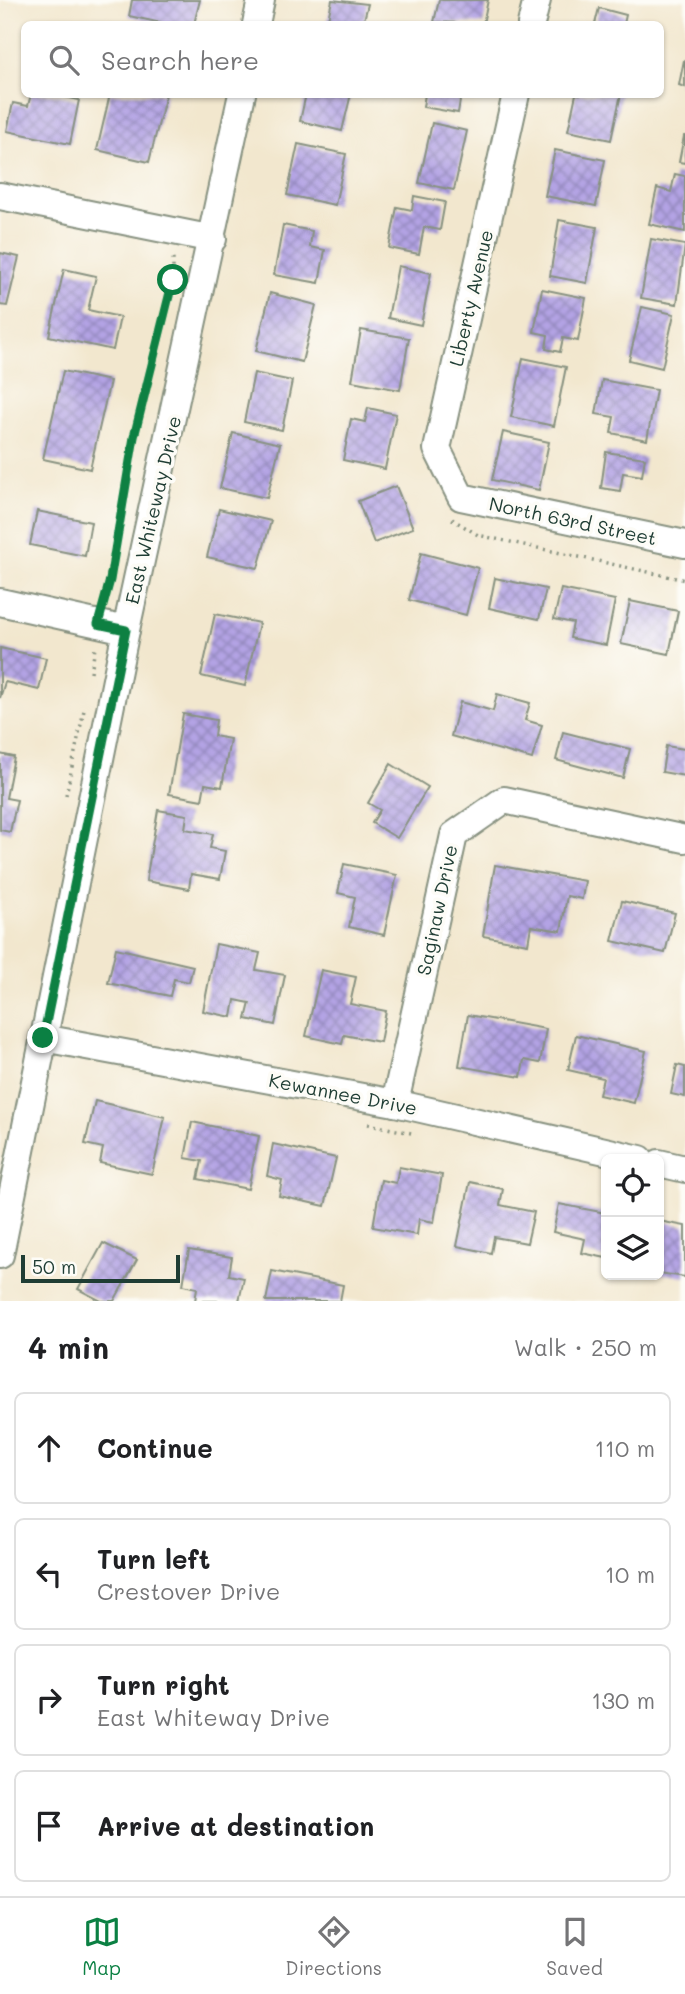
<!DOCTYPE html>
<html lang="en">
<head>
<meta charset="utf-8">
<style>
	:root { --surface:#fff; --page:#f6f6f6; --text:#202124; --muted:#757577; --line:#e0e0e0; --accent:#0b8043 }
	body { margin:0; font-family:Mali,sans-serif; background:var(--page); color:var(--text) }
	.controls { position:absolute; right:21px; bottom:21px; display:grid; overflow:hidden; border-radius:10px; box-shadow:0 2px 5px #0004 }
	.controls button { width:63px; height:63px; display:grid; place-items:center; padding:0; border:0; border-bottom:2px solid var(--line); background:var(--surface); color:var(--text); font:35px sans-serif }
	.scale { position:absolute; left:21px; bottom:18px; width:159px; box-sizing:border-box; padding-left:7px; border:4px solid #1f3d34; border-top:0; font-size:19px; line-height:24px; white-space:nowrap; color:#1f3d34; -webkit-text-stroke:5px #fdfcf7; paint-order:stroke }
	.stop { position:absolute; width:21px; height:21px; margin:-16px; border:5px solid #0b8043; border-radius:50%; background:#fff }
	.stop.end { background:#0b8043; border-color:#fff; box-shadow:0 2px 7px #0008 }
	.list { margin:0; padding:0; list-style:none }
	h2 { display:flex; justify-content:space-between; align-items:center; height:91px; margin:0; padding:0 28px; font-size:30px }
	h2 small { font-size:23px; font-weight:400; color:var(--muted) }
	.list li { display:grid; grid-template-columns:46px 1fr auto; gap:21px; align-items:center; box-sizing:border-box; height:112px; margin:0 14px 14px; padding:0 14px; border:2px solid var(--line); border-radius:10px }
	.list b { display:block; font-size:26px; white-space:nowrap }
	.list p { margin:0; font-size:23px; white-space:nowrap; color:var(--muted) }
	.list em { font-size:23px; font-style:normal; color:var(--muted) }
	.icon { flex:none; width:38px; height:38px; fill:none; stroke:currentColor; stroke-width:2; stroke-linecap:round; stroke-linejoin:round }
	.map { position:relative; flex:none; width:685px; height:1301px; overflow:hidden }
	.search { position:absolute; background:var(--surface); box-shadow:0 2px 5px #0004; left:21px; right:21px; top:21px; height:77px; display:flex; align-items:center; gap:18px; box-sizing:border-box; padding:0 24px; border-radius:10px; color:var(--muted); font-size:26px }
	.sheet { height:595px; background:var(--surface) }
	nav { display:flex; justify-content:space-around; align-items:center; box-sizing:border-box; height:98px; border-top:2px solid var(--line); background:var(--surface); font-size:19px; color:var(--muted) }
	nav a { display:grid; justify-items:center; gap:4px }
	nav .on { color:var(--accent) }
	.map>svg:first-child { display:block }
	.building { fill:url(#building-cross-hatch) }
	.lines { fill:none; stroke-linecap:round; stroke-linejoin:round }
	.street-casing { stroke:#889281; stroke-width:30 }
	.path { stroke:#889281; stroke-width:3.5; stroke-dasharray:2 5; stroke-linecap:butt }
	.street { stroke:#fff; stroke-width:26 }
	.route { stroke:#0b8043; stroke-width:9 }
	.labels { text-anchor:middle; stroke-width:7; stroke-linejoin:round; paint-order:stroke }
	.street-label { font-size:19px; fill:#1f3d34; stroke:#fdfcf7 }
</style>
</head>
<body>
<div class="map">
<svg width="685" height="1301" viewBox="0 0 685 1301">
	<defs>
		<pattern id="building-cross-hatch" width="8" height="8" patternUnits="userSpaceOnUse" patternTransform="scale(1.75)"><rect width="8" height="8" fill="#b3a3e4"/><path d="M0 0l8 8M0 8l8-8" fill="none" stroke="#9186ba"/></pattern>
	</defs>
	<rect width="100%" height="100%" fill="#fdfcf7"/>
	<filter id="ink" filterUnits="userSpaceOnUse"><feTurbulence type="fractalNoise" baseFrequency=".0143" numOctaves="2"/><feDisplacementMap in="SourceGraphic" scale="14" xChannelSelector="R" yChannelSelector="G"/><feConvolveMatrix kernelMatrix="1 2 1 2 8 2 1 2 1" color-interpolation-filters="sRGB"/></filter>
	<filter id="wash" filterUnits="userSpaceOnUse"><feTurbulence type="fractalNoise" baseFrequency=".00686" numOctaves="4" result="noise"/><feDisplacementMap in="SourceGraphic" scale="28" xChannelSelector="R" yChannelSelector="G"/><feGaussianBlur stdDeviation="1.57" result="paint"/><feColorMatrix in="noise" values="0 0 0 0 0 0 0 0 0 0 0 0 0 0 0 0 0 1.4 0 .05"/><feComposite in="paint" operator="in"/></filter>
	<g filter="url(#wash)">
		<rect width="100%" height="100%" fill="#f2e7ce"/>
		<g id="blocks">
			<g class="building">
				<polygon points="132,0 200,0 194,24 166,24 129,16"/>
				<polygon points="332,0 368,4 363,24 327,24"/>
				<polygon points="439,0 488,0 483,24 434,22"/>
				<polygon points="599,8 626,15 624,24 595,24"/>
				<polygon points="684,60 685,61 685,87 679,85"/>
				<polygon points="31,94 52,94 79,100 70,144 7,131 13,103 28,106"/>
				<polygon points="110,94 166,94 149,162 97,150"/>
				<polygon points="306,94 351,94 342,131 300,121"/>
				<polygon points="425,94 461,94 458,113 423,107"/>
				<polygon points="576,94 621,94 611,140 568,131"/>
				<polygon points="432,123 467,131 454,190 419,183"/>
				<polygon points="684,136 685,136 685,163 679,162"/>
				<polygon points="298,144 346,154 335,205 287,195"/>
				<polygon points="555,150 605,160 596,206 545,196"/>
				<polygon points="675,174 685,176 685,232 649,224 657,188 671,192"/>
				<polygon points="414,196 445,202 440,230 424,227 419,254 389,248 397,207 412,210"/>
				<polygon points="559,220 597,227 587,283 550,276"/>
				<polygon points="283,225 312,231 310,247 325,250 319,283 274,275"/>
				<polygon points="651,239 685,245 677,304 641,298"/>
				<polygon points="0,253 19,257 7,306 0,305"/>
				<polygon points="398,266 431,273 421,325 388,318"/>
				<polygon points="64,269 96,276 88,310 120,317 113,350 49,336"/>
				<polygon points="542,289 586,298 578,341 563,338 560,352 546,349 548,335 534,332"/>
				<polygon points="270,293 316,305 302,362 256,351"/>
				<polygon points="642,307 674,314 662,368 629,360"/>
				<polygon points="361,330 409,338 400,390 352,381"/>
				<polygon points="523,358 566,367 554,426 511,417"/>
				<polygon points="63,371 110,381 90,469 43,459"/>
				<polygon points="254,373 292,381 282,430 244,422"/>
				<polygon points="602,380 656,390 647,440 611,433 614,417 596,414"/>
				<polygon points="368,408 396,414 385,469 343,460 351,419 365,422"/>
				<polygon points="503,432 549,442 539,490 492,480"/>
				<polygon points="233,433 280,444 267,498 220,488"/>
				<polygon points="606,452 645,458 642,476 623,473 620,491 601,488"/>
				<polygon points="396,486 413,528 374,543 358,501"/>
				<polygon points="219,509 271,521 258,568 207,557"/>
				<polygon points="37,511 91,522 85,556 30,545"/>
				<polygon points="421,553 478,568 466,615 409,600"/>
				<polygon points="495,578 546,589 539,619 489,608"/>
				<polygon points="561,589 615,600 606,645 570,638 573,623 554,619"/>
				<polygon points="630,601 678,611 669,654 621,644"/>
				<polygon points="215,614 259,623 245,686 201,676"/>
				<polygon points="0,648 46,658 39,690 5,682 0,698"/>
				<polygon points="497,694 530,703 525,720 542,725 532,759 451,736 460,702 493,711"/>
				<polygon points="183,714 216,720 214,736 230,739 222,787 205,784 202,800 169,794"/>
				<polygon points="563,732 630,749 623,778 556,760"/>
				<polygon points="666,746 685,749 685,776 662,772"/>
				<polygon points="0,754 14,757 6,798 17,800 10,832 0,830"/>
				<polygon points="391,764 428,787 397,838 372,823 380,810 368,803"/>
				<polygon points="158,810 187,815 185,829 213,834 210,848 225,851 220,879 191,874 189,889 146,881"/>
				<polygon points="344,864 397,875 384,935 349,927 355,897 338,893"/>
				<polygon points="495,865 585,881 582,899 567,896 561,931 531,926 528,944 483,936"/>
				<polygon points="622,901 675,913 665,953 612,941"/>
				<polygon points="216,944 260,953 256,970 285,975 275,1025 246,1019 250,1003 235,1000 232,1017 203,1011"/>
				<polygon points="116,948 193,966 189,982 174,979 170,996 108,983"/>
				<polygon points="321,970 356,977 350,1004 386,1011 380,1042 344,1035 342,1044 306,1036"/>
				<polygon points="468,1015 546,1029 540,1063 524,1060 521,1077 459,1066"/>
				<polygon points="576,1035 646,1051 634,1103 599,1095 603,1078 568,1070"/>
				<polygon points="677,1065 685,1067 685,1097 671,1094"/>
				<polygon points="95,1101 165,1117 152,1174 100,1163 103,1148 85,1144"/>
				<polygon points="192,1122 259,1136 248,1189 198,1179 202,1161 185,1158"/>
				<polygon points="273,1144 336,1158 325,1206 279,1196 282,1180 267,1176"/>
				<polygon points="399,1167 442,1175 434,1222 419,1219 417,1235 373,1227 381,1180 396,1183"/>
				<polygon points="470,1182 503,1189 500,1205 534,1212 527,1243 494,1237 491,1253 457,1246"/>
				<polygon points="559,1204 606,1213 606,1258 582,1253 585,1239 553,1232"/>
				<polygon points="659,1221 685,1226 685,1277 659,1273"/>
				<polygon points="103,1243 137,1260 114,1301 101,1301 78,1289"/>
				<polygon points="189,1250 232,1257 229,1275 244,1278 239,1301 195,1301 197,1288 183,1285"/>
				<polygon points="272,1271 343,1285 340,1301 266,1301"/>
			</g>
		</g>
	</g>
	<g filter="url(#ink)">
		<use href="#blocks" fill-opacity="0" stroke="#889281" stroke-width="2"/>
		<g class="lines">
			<g class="street-casing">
				<g id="street">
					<polyline points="256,24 261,0"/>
					<polyline points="531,24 537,0"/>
					<polyline points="516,94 437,449 461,497 685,544"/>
					<polyline points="0,196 213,239"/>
					<polyline points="0,602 126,630"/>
					<polyline points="43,1038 395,1103 640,1159"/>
					<polyline points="395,1103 454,835 504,800 685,839"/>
					<polyline points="659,1163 685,1169"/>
					<polyline points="0,1255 126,630 242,94"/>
				</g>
			</g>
			<g class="path">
				<polyline points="452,519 478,535 685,580"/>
				<polyline points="103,603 134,437 173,280 173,254"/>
				<polyline points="91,672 95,648"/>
				<polyline points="66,795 84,710"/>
				<polyline points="368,1124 416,1134"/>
			</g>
			<use href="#street" class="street"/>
		</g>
	</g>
	<g class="lines" filter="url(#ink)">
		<polyline class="route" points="43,1038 126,630 98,624 110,580 134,437 173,280"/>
	</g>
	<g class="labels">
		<g class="street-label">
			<text transform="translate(471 298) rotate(-77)" y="7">Liberty Avenue</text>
			<text transform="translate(153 510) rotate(-77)" y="7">East Whiteway Drive</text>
			<text transform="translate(573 521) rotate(12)" y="7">North 63rd Street</text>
			<text transform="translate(437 910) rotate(-78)" y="7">Saginaw Drive</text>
			<text transform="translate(343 1094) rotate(11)" y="7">Kewannee Drive</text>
		</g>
	</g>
</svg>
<div class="controls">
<button><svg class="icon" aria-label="locate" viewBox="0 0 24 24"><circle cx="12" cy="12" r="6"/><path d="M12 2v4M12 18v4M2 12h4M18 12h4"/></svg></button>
<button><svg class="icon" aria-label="layers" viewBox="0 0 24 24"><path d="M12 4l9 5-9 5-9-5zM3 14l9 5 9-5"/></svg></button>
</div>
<div class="scale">50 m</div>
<div class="stop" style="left:173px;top:280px"></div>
<div class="stop end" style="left:43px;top:1038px"></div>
<div class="search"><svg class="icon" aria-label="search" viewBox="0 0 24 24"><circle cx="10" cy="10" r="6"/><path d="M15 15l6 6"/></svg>Search here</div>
</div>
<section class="sheet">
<h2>4 min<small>Walk · 250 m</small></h2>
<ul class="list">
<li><svg class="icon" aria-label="ahead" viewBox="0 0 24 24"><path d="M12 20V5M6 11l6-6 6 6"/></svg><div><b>Continue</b></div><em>110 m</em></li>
<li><svg class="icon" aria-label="left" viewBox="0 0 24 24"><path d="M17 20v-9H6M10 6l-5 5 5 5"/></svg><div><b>Turn left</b><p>Crestover Drive</p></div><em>10 m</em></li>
<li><svg class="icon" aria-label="right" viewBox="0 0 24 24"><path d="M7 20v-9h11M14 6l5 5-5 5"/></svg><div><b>Turn right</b><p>East Whiteway Drive</p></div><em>130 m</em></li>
<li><svg class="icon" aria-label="arrive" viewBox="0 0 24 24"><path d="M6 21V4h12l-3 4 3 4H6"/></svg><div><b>Arrive at destination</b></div></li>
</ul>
</section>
<nav>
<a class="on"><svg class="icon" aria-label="map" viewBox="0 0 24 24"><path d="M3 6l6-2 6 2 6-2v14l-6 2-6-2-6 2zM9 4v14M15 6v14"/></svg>Map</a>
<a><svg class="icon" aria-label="directions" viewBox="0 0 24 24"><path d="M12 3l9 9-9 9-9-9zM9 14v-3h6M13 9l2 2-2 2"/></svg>Directions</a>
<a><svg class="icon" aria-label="saved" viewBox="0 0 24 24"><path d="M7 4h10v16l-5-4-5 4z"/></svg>Saved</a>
</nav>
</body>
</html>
